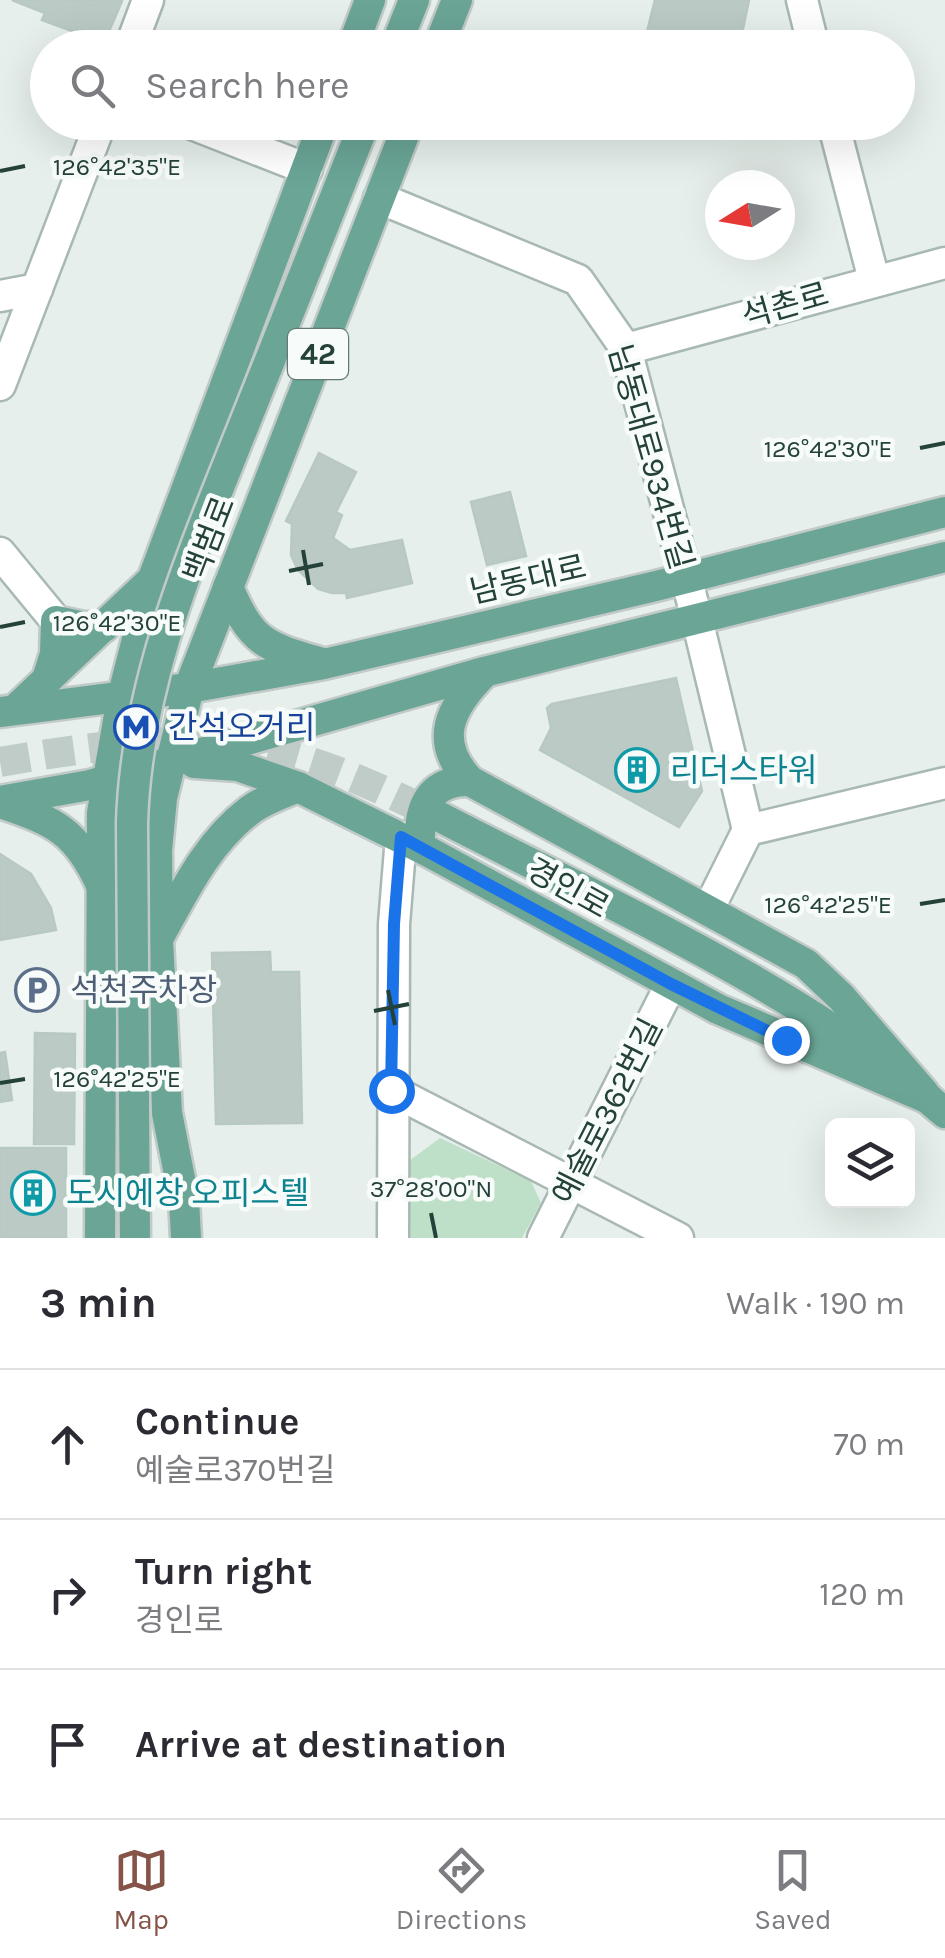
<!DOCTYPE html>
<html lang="en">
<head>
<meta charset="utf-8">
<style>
	:root { --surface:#fff; --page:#f7f7f7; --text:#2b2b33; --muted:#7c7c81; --line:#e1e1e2; --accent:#855347 }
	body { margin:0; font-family:Karla,"Noto Sans KR",sans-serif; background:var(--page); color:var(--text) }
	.controls { position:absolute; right:30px; bottom:30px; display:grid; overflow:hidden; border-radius:15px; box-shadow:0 10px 40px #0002 }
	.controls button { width:90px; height:90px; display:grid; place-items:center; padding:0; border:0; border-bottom:2px solid var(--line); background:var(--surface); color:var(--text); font:50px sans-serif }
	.compass { position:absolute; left:705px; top:170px; width:90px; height:90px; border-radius:50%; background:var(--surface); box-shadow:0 10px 40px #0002; rotate:259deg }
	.stop { position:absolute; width:30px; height:30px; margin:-22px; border:8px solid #1a73e8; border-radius:50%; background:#fff }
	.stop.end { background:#1a73e8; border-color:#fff; box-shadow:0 2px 10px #0008 }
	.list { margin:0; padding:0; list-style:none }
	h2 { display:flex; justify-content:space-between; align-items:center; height:130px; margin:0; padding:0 40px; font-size:42px }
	h2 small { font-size:32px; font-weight:400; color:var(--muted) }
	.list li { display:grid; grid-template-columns:65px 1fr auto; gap:30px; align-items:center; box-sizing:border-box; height:150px; padding:0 40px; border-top:2px solid var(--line) }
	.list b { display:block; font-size:38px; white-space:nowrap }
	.list p { margin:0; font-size:32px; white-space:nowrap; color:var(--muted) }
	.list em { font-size:32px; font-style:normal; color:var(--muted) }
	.icon { flex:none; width:55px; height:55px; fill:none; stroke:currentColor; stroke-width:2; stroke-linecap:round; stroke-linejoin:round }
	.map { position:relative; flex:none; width:945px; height:1238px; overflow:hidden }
	.search { position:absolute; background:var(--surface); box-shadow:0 10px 40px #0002; left:30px; right:30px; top:30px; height:110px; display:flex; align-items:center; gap:25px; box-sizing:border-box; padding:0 35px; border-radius:55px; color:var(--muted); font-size:38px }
	.sheet { height:580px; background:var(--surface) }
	nav { display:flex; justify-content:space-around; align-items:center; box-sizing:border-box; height:140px; border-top:2px solid var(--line); background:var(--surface); font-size:28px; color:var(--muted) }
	nav a { display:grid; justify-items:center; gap:5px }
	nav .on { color:var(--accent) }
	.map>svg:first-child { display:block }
	.green { fill:#bfe0c8 }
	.building { fill:#bbcac4; stroke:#b8c9c2; stroke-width:2.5 }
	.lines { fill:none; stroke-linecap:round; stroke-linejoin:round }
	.major-tunnel { stroke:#bfccc8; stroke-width:30; stroke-dasharray:30 15; stroke-linecap:butt }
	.minor-casing { stroke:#a8b8b2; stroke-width:35 }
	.major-casing { stroke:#c2cac8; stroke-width:35 }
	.minor { stroke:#fff; stroke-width:30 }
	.major { stroke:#6aa596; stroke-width:30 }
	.major-bridge-casing { stroke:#c2cac8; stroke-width:35; stroke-linecap:butt }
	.major-bridge { stroke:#6aa596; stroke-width:30 }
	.route { stroke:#1a73e8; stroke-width:12 }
	.ticks { fill:none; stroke:#24423a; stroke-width:4 }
	.labels { text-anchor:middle; stroke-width:9; stroke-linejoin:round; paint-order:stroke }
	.shield { fill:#f7fbf9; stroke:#637a73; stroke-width:2.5 }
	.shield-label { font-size:30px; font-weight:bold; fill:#24423a }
	.street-label { font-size:32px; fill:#24423a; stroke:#f7fbf9 }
	.transit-label { font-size:32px; fill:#164399; stroke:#f7fbf9; text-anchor:start }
	.culture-label { font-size:32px; fill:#0d838f; stroke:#f7fbf9; text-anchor:start }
	.service-label { font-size:32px; fill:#4e5e75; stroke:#f7fbf9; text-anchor:start }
	.ticks-label { font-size:25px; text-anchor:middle; fill:#24423a; stroke:#f7fbf9; stroke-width:9; stroke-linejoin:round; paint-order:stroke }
</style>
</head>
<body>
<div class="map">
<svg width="945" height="1238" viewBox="0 0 945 1238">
	<rect width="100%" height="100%" fill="#e6efeb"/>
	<polygon class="green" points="440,1138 531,1181 541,1203 522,1238 410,1238 409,1161"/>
	<g class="building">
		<polygon points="12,0 120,0 122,1 104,43 42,20 45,13"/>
		<polygon points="655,0 749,0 740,43 736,42 734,48 643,48"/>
		<polygon points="319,453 356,472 336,512 342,515 333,538 350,550 402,540 412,583 347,598 346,593 332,593 318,589 298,570 291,555 292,524 286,521"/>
		<polygon points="510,492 526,556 487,565 471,502"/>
		<polygon points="676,678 702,791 679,827 540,750 551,728 547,708 552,704"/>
		<polygon points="0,854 31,874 51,908 56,930 0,940"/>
		<polygon points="270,952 271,972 299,972 302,1123 216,1124 212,953"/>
		<polygon points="35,1033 75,1034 74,1144 34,1144"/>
		<polygon points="5,1052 12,1100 0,1102 0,1053"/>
		<rect x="0" y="1148" width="66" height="90"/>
	</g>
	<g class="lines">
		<path class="major-tunnel" d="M0,762C82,748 169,734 253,748C319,758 380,789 440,817"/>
		<g class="minor-casing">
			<g id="minor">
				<polyline points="802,0 814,48"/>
				<polyline points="130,48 148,0"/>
				<polyline points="187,122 307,169"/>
				<polyline points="833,122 874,280"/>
				<polyline points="379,198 578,280 626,349 697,619 748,830"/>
				<polyline points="0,296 37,289"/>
				<polyline points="626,349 945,263"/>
				<polyline points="0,385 101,122"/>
				<polyline points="0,553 56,621"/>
				<polyline points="708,910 748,830 945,783"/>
				<polyline points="391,1090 678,1238"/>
				<polyline points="393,1238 394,924 401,837"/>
				<polyline points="543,1238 671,984"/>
			</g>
		</g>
		<g class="major-casing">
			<g id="major">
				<polyline points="352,48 370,0"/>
				<polyline points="395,48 414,0"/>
				<polyline points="438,48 457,0"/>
				<path d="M228,587C252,643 264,646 322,663"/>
				<path d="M484,673C450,707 432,741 470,781L806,964L841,997L924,1093"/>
				<polyline points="48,676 55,654 56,621 84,627 104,627"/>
				<polyline points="17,708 149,583"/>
				<polyline points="0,712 189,688 324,664 656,586 945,512"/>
				<polyline points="194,763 238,766 298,787 429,852 718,1009 929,1099"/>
				<polyline points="0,801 90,785 484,672 945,557"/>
				<path d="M3,804C56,822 77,832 101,885"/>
				<path d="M440,817C611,906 797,986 945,1113"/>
				<path d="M420,835C420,801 435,780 470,781"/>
				<path d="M159,937C184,892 207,843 249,811C263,800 282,794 298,787"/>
				<polyline points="100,1238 102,813 122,698 152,581 324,122"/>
				<polyline points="186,1238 184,1199 167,1113 158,940 157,850 162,798 189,688 409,122"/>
			</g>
		</g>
		<use href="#minor" class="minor"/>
		<use href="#major" class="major"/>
		<g class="major-bridge-casing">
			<path id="major-bridge" d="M135,1238L132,823C136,686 190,560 240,435C282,331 323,227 365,122"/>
		</g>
		<use href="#major-bridge" class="major-bridge"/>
	</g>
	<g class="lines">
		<polyline class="route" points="391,1090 394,924 401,837 671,984 786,1040"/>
	</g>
	<path class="ticks" d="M0,171L25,166M920,448L945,443M303,550L309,585M289,571L323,564M0,627L25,622M920,904L945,900M388,990L395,1025M374,1011L409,1004M0,1083L25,1079M431,1213L436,1238"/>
	<defs>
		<g id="metro-ring" transform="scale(2.25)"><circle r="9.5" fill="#f7fbf9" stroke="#1a4fb4" stroke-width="1.5"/><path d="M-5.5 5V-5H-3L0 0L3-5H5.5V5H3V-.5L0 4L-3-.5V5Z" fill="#1a4fb4"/></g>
		<g id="building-ring" transform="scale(2.25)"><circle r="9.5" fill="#f7fbf9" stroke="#0f9aa8" stroke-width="1.5"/><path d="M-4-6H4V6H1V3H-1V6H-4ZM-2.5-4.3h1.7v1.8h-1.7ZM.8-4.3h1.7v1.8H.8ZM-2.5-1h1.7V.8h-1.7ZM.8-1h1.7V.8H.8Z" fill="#0f9aa8"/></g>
		<g id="parking-ring" transform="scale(2.25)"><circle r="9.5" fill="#f7fbf9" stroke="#5c6f8a" stroke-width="1.5"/><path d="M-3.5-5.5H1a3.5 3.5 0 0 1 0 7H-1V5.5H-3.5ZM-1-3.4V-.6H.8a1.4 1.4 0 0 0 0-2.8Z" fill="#5c6f8a"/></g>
	</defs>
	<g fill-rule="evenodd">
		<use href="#metro-ring" x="136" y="727"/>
		<use href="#building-ring" x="637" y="770"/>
		<use href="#parking-ring" x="37" y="990"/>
		<use href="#building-ring" x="33" y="1193"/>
	</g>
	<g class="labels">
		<rect class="shield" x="288" y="329" width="60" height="50" rx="8"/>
		<g class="shield-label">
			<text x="318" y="364">42</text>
		</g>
		<g class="street-label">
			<text transform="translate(785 305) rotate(-16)" y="11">석촌로</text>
			<text transform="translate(651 457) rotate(74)" y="11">남동대로934번길</text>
			<text transform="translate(209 539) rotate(-69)" y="11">백범로</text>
			<text transform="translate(528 579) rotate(-13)" y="11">남동대로</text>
			<text transform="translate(568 888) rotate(29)" y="11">경인로</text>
			<text transform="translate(607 1111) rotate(-63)" y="11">예술로362번길</text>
		</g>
		<g class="transit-label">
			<text x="168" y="738">간석오거리</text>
		</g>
		<g class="culture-label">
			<text x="670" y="781">리더스타워</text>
			<text x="66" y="1204">도시에창 오피스텔</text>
		</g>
		<g class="service-label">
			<text x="70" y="1001">석천주차장</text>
		</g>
	</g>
	<g class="ticks-label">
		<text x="117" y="175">126°42'35"E</text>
		<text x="828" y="457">126°42'30"E</text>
		<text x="117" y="631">126°42'30"E</text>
		<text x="828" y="913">126°42'25"E</text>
		<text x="117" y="1087">126°42'25"E</text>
		<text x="431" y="1197">37°28'00"N</text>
	</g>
</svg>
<div class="controls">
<button><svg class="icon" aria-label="layers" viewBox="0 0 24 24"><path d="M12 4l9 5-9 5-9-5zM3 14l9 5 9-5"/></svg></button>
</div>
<svg class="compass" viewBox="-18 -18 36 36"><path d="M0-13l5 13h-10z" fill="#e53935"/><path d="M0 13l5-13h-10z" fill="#7c7c81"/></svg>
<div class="stop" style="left:391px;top:1090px"></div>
<div class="stop end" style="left:786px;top:1040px"></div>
<div class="search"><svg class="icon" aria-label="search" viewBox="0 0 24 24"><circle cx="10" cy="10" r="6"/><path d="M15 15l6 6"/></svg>Search here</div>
</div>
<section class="sheet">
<h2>3 min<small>Walk · 190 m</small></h2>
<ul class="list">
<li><svg class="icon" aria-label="ahead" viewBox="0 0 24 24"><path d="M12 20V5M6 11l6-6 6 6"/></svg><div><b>Continue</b><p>예술로370번길</p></div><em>70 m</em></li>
<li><svg class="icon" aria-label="right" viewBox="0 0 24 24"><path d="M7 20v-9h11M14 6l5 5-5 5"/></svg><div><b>Turn right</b><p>경인로</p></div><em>120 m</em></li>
<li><svg class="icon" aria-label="arrive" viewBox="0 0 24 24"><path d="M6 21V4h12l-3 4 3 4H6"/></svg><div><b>Arrive at destination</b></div></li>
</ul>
</section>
<nav>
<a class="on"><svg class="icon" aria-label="map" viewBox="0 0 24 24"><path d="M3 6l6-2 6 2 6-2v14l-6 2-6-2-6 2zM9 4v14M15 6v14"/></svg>Map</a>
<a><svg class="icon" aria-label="directions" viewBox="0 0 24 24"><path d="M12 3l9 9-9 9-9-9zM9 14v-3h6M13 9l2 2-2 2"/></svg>Directions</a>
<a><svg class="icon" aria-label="saved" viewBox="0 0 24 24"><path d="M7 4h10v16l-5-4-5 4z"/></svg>Saved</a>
</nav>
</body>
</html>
